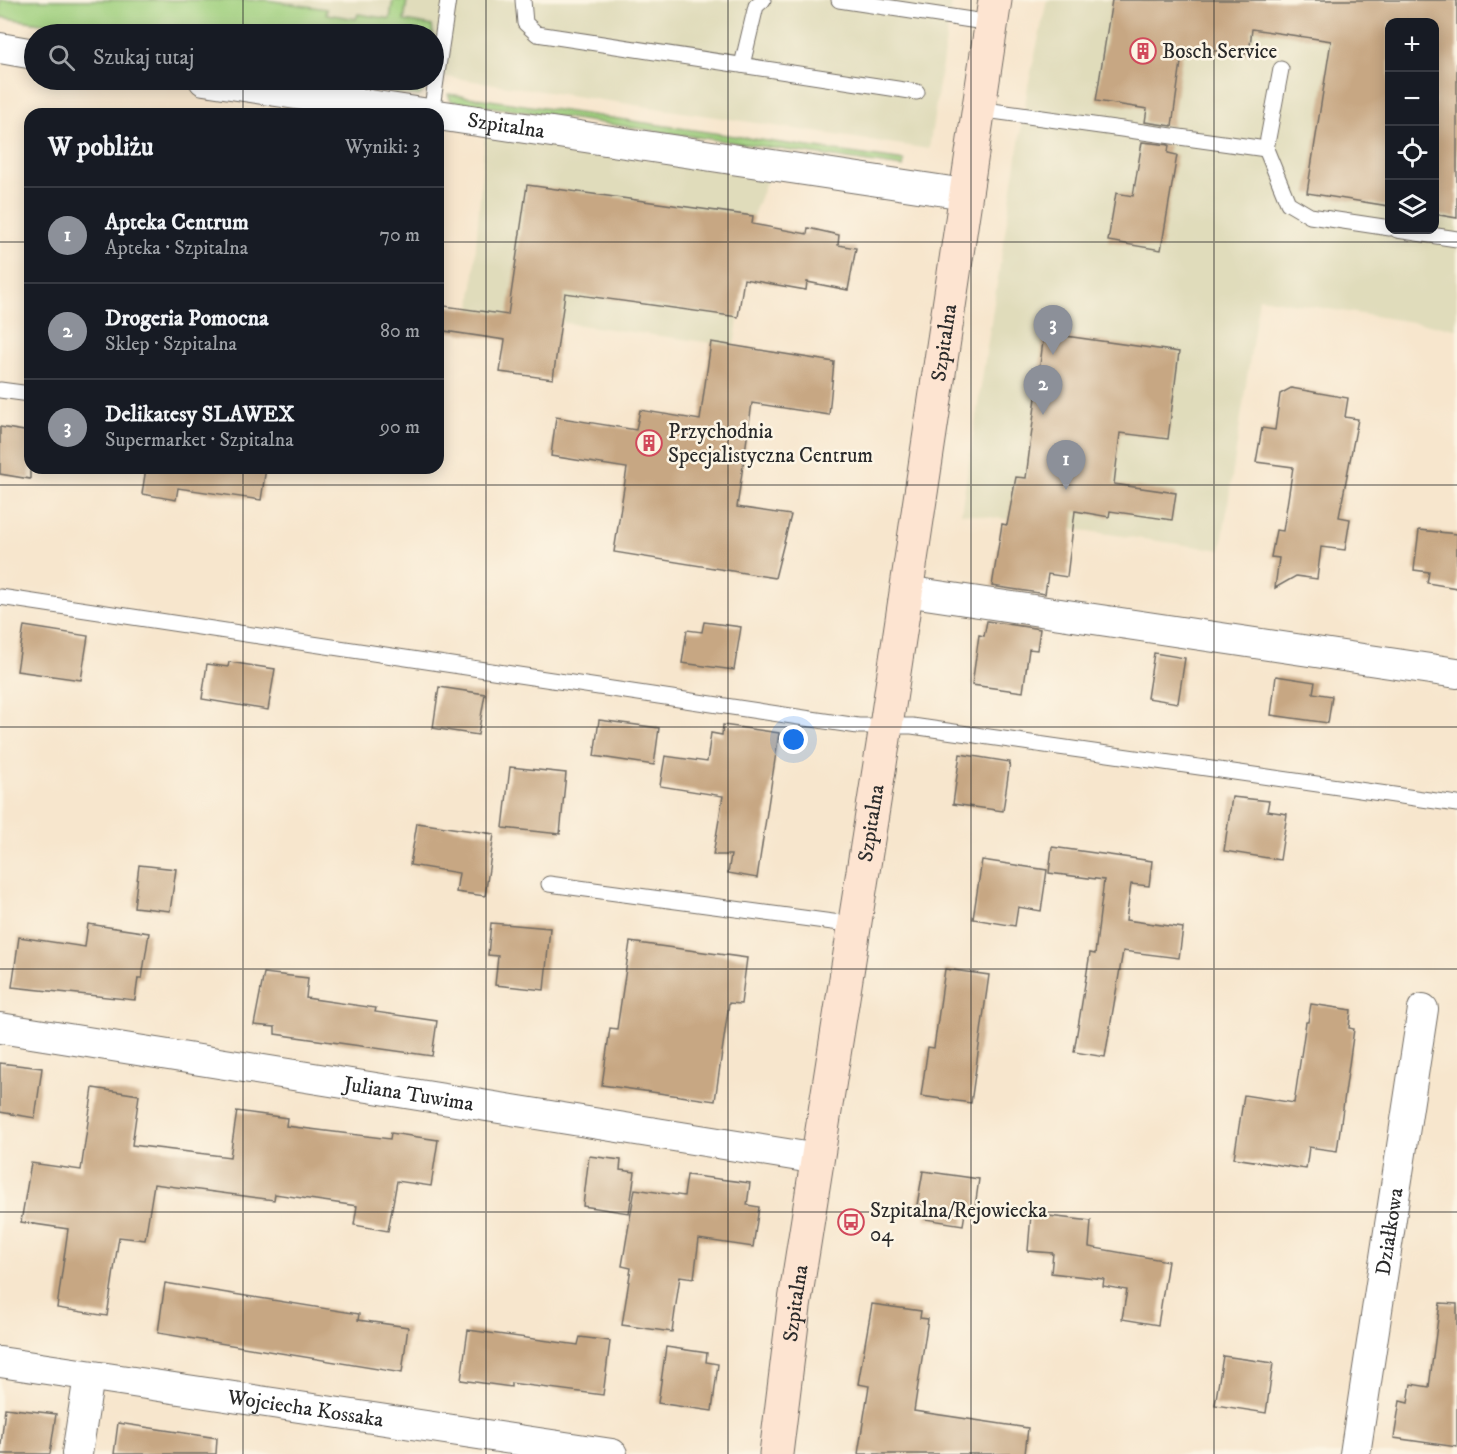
<!DOCTYPE html>
<html lang="pl">
<head>
<meta charset="utf-8">
<style>
	:root { --surface:#171b24; --page:#20242c; --text:#f1f3f6; --muted:#9ea1a6; --line:#363941; --accent:#8c9099 }
	body { margin:0; font-family:"IM FELL DW Pica",serif; background:var(--page); color:var(--text) }
	.controls { position:absolute; right:18px; top:18px; display:grid; overflow:hidden; border-radius:12px; box-shadow:0 3px 15px #0003 }
	.controls button { width:54px; height:54px; display:grid; place-items:center; padding:0; border:0; border-bottom:2px solid var(--line); background:var(--surface); color:var(--text); font:30px sans-serif }
	.you { position:absolute; left:794px; top:740px; width:21px; height:21px; margin:-15px; border:4px solid #fff; border-radius:50%; background:#1a73e8; box-shadow:0 0 0 9px #1a73e833 }
	.badge { display:grid; place-items:center; width:39px; height:39px; border-radius:50%; background:var(--accent); color:#fff; font-size:20px; font-weight:700 }
	.pin { position:absolute; translate:-50% -50px; filter:drop-shadow(0 2px 3px #0008) }
	.pin::after { content:''; position:absolute; top:32px; width:21px; height:18px; background:inherit; clip-path:polygon(0 0,100% 0,50% 100%) }
	.list { margin:0; padding:0; list-style:none }
	h2 { display:flex; justify-content:space-between; align-items:center; height:78px; margin:0; padding:0 24px; font-size:26px }
	h2 small { font-size:20px; font-weight:400; color:var(--muted) }
	.list li { display:grid; grid-template-columns:39px 1fr auto; gap:18px; align-items:center; box-sizing:border-box; height:96px; padding:0 24px; border-top:2px solid var(--line) }
	.list b { display:block; font-size:22px; white-space:nowrap }
	.list p { margin:0; font-size:20px; white-space:nowrap; color:var(--muted) }
	.list em { font-size:20px; font-style:normal; color:var(--muted) }
	.icon { flex:none; width:33px; height:33px; fill:none; stroke:currentColor; stroke-width:2; stroke-linecap:round; stroke-linejoin:round }
	.map { position:relative; flex:none; width:1457px; height:1454px; overflow:hidden }
	.search { position:absolute; background:var(--surface); box-shadow:0 3px 15px #0003; left:24px; top:24px; width:420px; height:66px; display:flex; align-items:center; gap:15px; box-sizing:border-box; padding:0 21px; border-radius:33px; color:var(--muted); font-size:22px }
	.panel { position:absolute; background:var(--surface); box-shadow:0 3px 15px #0003; left:24px; top:108px; width:420px; height:366px; border-radius:18px }
	.map>svg:first-child { display:block }
	.built { fill:#e0dcbb; fill-rule:evenodd }
	.green { fill:#a0d07f; stroke:#667e55; stroke-width:1.5 }
	.building { fill:#c7a783 }
	.lines { fill:none; stroke-linecap:round; stroke-linejoin:round }
	.lane-casing { stroke:#726c64; stroke-width:17 }
	.street-casing { stroke:#726c64; stroke-width:32 }
	.secondary-casing { stroke:#726c64; stroke-width:35 }
	.lane { stroke:#fff; stroke-width:15 }
	.street { stroke:#fff; stroke-width:30 }
	.secondary { stroke:#fde4d1; stroke-width:33 }
	.grid { fill:none; stroke:#2b2b2b; stroke-width:1.5; stroke-opacity:0.55 }
	.labels { text-anchor:middle; stroke-width:5; stroke-linejoin:round; paint-order:stroke }
	.poi-label { font-size:21px; fill:#2b2b2b; stroke:#fcf5e5; text-anchor:start }
	.street-label { font-size:21px; fill:#2b2b2b; stroke:#fcf5e5 }
</style>
</head>
<body>
<div class="map">
<svg width="1457" height="1454" viewBox="0 0 1457 1454">
	<rect width="100%" height="100%" fill="#fcf5e5"/>
	<filter id="ink" filterUnits="userSpaceOnUse"><feTurbulence type="fractalNoise" baseFrequency=".0167" numOctaves="2"/><feDisplacementMap in="SourceGraphic" scale="12" xChannelSelector="R" yChannelSelector="G"/><feConvolveMatrix kernelMatrix="1 2 1 2 8 2 1 2 1" color-interpolation-filters="sRGB"/></filter>
	<filter id="wash" filterUnits="userSpaceOnUse"><feTurbulence type="fractalNoise" baseFrequency=".008" numOctaves="4" result="noise"/><feDisplacementMap in="SourceGraphic" scale="24" xChannelSelector="R" yChannelSelector="G"/><feGaussianBlur stdDeviation="1.35" result="paint"/><feColorMatrix in="noise" values="0 0 0 0 0 0 0 0 0 0 0 0 0 0 0 0 0 1.4 0 .05"/><feComposite in="paint" operator="in"/></filter>
	<g filter="url(#wash)">
		<rect width="100%" height="100%" fill="#f7e6cd"/>
		<g class="built">
			<polygon points="45,0 952,0 929,149 434,75 434,34"/>
			<path d="M1047,0H1457V329L1259,298L1221,550L961,513L1028,86ZM1390,22H1434V230H1390Z"/>
			<polygon points="485,134 768,177 753,216 734,346 471,310"/>
		</g>
		<g class="green">
			<polygon points="0,0 267,0 327,9 326,14 356,19 358,14 390,19 393,0 407,0 404,21 432,26 434,42 434,34 115,34 0,17"/>
			<polygon points="310,80 352,80 425,90 419,96"/>
			<polygon points="448,94 904,161 903,167 451,101"/>
		</g>
		<g id="blocks">
			<g class="building">
				<polygon points="1112,0 1457,0 1457,218 1434,214 1434,22 1389,22 1389,206 1307,193 1331,41 1252,29 1249,54 1183,48 1172,126 1145,122 1147,109 1096,101"/>
				<polygon points="1142,142 1169,145 1168,153 1177,155 1161,250 1108,241 1116,193 1133,196"/>
				<polygon points="527,185 753,216 752,224 807,234 808,228 839,235 838,245 856,248 848,290 807,282 806,290 744,279 738,317 565,293 553,379 500,372 505,340 438,330 438,305 508,315"/>
				<polygon points="1044,333 1179,352 1168,439 1120,433 1114,484 1176,493 1172,520 1110,511 1109,517 1075,511 1067,577 1048,574 1045,594 992,586 1002,524 1007,525 1016,477 1026,478"/>
				<polygon points="711,342 834,362 829,415 752,403 737,507 791,515 775,578 614,552 627,468 551,456 556,417 636,430 640,410 700,420"/>
				<polygon points="1291,388 1348,398 1345,417 1358,419 1339,517 1350,519 1345,550 1321,547 1317,579 1296,576 1275,588 1279,558 1271,557 1276,530 1283,531 1293,467 1256,462 1262,428 1275,430 1280,394"/>
				<polygon points="0,427 30,432 30,479 0,474"/>
				<polygon points="146,468 266,468 261,500 178,488 176,500 142,494"/>
				<polygon points="1419,530 1457,534 1457,588 1427,583 1429,572 1414,570"/>
				<polygon points="987,621 1040,629 1037,650 1029,649 1023,692 972,685 979,635 984,636"/>
				<polygon points="704,622 741,627 734,670 682,663 687,630 702,632"/>
				<polygon points="24,626 88,636 81,680 17,671"/>
				<polygon points="1154,653 1185,658 1178,703 1147,698"/>
				<polygon points="229,662 275,669 268,710 202,699 207,664 228,667"/>
				<polygon points="1276,676 1315,682 1313,693 1332,696 1328,723 1271,715"/>
				<polygon points="439,687 485,694 478,735 433,728"/>
				<polygon points="599,720 659,728 654,765 594,756"/>
				<polygon points="723,725 779,733 757,878 728,873 731,855 713,855 723,796 660,786 665,756 707,762 711,733 722,735"/>
				<polygon points="960,754 1010,762 1003,811 953,804"/>
				<polygon points="510,767 566,773 560,834 503,828"/>
				<polygon points="1232,797 1269,801 1267,811 1287,814 1280,860 1224,851"/>
				<polygon points="417,823 494,834 485,896 456,892 459,873 410,865"/>
				<polygon points="1052,847 1152,861 1149,886 1131,884 1126,920 1183,928 1179,958 1123,951 1105,1057 1074,1052 1090,953 1095,954 1104,880 1049,873"/>
				<polygon points="982,860 1047,870 1041,911 1018,907 1015,926 973,919"/>
				<polygon points="139,865 176,869 170,911 134,907"/>
				<polygon points="491,923 550,928 544,990 495,985 498,956 488,955"/>
				<polygon points="88,924 149,933 142,978 138,978 135,1000 12,987 19,937 85,947"/>
				<polygon points="630,942 747,958 741,1004 729,1003 715,1101 602,1085 610,1028 617,1029"/>
				<polygon points="945,969 989,975 971,1103 921,1096 928,1047 934,1048"/>
				<polygon points="264,973 308,978 306,998 376,1008 375,1012 437,1021 432,1056 275,1034 275,1027 254,1025"/>
				<polygon points="1311,1004 1351,1010 1349,1028 1354,1029 1337,1151 1309,1147 1306,1169 1234,1158 1244,1095 1294,1103 1306,1022 1308,1022"/>
				<polygon points="0,1063 42,1068 35,1118 0,1112"/>
				<polygon points="93,1088 139,1095 132,1145 230,1157 237,1111 287,1118 286,1126 390,1139 391,1133 438,1140 431,1186 397,1181 388,1231 354,1225 357,1206 275,1194 274,1200 154,1184 145,1240 119,1237 107,1316 57,1308 68,1229 21,1222 31,1163 81,1170"/>
				<polygon points="589,1156 621,1160 620,1170 635,1172 629,1213 583,1206"/>
				<polygon points="923,1171 979,1179 974,1214 965,1213 963,1225 925,1219 927,1207 917,1205"/>
				<polygon points="687,1175 750,1183 747,1205 759,1207 753,1247 699,1239 694,1278 680,1276 672,1332 622,1325 631,1268 622,1266 635,1189 684,1196"/>
				<polygon points="1031,1214 1091,1221 1089,1247 1168,1261 1158,1325 1122,1319 1127,1290 1103,1286 1104,1279 1051,1273 1053,1253 1028,1251"/>
				<polygon points="165,1283 359,1314 358,1320 408,1327 402,1373 158,1333"/>
				<polygon points="1440,1303 1457,1304 1457,1447 1394,1438 1400,1401 1408,1403 1411,1384 1429,1387"/>
				<polygon points="872,1304 921,1311 920,1318 928,1319 914,1411 1028,1428 1025,1454 858,1454 869,1386 858,1384"/>
				<polygon points="468,1330 578,1345 580,1337 610,1341 603,1395 511,1383 511,1387 461,1380"/>
				<polygon points="666,1347 707,1353 706,1362 718,1364 712,1411 658,1403"/>
				<polygon points="1223,1356 1273,1363 1266,1413 1215,1405"/>
				<polygon points="5,1408 56,1414 50,1454 0,1454"/>
				<polygon points="118,1423 217,1438 216,1454 114,1454"/>
			</g>
		</g>
	</g>
	<g filter="url(#ink)">
		<use href="#blocks" fill-opacity="0" stroke="#726c64" stroke-width="1.5"/>
		<g class="lines">
			<g class="lane-casing">
				<g id="lane">
					<polyline points="523,0 525,23 537,34 917,92"/>
					<polyline points="839,0 991,23"/>
					<polyline points="742,65 756,6 763,0"/>
					<polyline points="978,109 1266,149 1281,69"/>
					<polyline points="431,114 448,0"/>
					<polyline points="1266,149 1288,203 1310,216 1390,228"/>
					<polyline points="1397,230 1457,239"/>
					<polyline points="0,390 30,394"/>
					<polyline points="0,597 858,726 912,726 1457,804"/>
					<polyline points="549,884 855,925"/>
				</g>
			</g>
			<g class="street-casing">
				<g id="street">
					<polyline points="0,48 34,54"/>
					<polyline points="204,80 429,114"/>
					<path id="s1" d="M438,115L965,194"/>
					<polyline points="905,591 1457,673"/>
					<path id="s2" d="M0,1028L818,1159"/>
					<path id="s3" d="M0,1362L612,1454"/>
					<polyline points="77,1454 89,1376"/>
					<path id="s4" d="M1355,1454L1423,1009"/>
				</g>
			</g>
			<g class="secondary-casing">
				<g id="secondary">
					<path id="s5" d="M776,1454L794,1307L886,726L995,0"/>
				</g>
			</g>
			<use href="#lane" class="lane"/>
			<use href="#street" class="street"/>
			<use href="#secondary" class="secondary"/>
		</g>
	</g>
	<path class="grid" d="M243,0V34M486,0V1454M728,0V1454M971,0V1454M1214,0V1454M243,80V114M0,242H30M438,242H1457M243,468V1454M0,485H1457M0,727H1457M0,969H1457M0,1212H1457"/>
	<defs>
		<g id="building-ring" transform="scale(1.35)"><circle r="9.5" fill="#fcf5e5" stroke="#d1495b" stroke-width="1.5"/><path d="M-4-6H4V6H1V3H-1V6H-4ZM-2.5-4.3h1.7v1.8h-1.7ZM.8-4.3h1.7v1.8H.8ZM-2.5-1h1.7V.8h-1.7ZM.8-1h1.7V.8H.8Z" fill="#d1495b"/></g>
		<g id="bus-ring" transform="scale(1.35)"><circle r="9.5" fill="#fcf5e5" stroke="#d1495b" stroke-width="1.5"/><path d="M-5-6H5V4H4V6H2V4H-2V6H-4V4H-5ZM-3.5-4V0h7V-4ZM-3.5 1.2v1.5H-2V1.2ZM2 1.2v1.5H3.5V1.2Z" fill="#d1495b"/></g>
	</defs>
	<g fill-rule="evenodd">
		<use href="#building-ring" x="1143" y="51"/>
		<use href="#building-ring" x="649" y="443"/>
		<use href="#bus-ring" x="851" y="1222"/>
	</g>
	<g class="labels">
		<g class="poi-label">
			<text x="1162" y="58">Bosch Service</text>
			<text x="668" y="438">Przychodnia<tspan x="668" dy="24">Specjalistyczna Centrum</tspan></text>
			<text x="870" y="1217">Szpitalna/Rejowiecka<tspan x="870" dy="24">04</tspan></text>
		</g>
		<g class="street-label">
			<text dy="7" stroke="none"><textPath href="#s1" startOffset="69">Szpitalna</textPath></text>
			<text dy="7" stroke="none"><textPath href="#s5" startOffset="1124">Szpitalna</textPath></text>
			<text dy="7" stroke="none"><textPath href="#s5" startOffset="638">Szpitalna</textPath></text>
			<text dy="7" stroke="none"><textPath href="#s2" startOffset="414">Juliana Tuwima</textPath></text>
			<text dy="7" stroke="none"><textPath href="#s4" startOffset="225">Działkowa</textPath></text>
			<text dy="7" stroke="none"><textPath href="#s5" startOffset="152">Szpitalna</textPath></text>
			<text dy="7" stroke="none"><textPath href="#s3" startOffset="309">Wojciecha Kossaka</textPath></text>
		</g>
	</g>
</svg>
<div class="controls">
<button>+</button>
<button>−</button>
<button><svg class="icon" aria-label="locate" viewBox="0 0 24 24"><circle cx="12" cy="12" r="6"/><path d="M12 2v4M12 18v4M2 12h4M18 12h4"/></svg></button>
<button><svg class="icon" aria-label="layers" viewBox="0 0 24 24"><path d="M12 4l9 5-9 5-9-5zM3 14l9 5 9-5"/></svg></button>
</div>
<div class="you"></div>
<div class="pin badge" style="left:1066px;top:490px">1</div>
<div class="pin badge" style="left:1043px;top:415px">2</div>
<div class="pin badge" style="left:1053px;top:355px">3</div>
<div class="search"><svg class="icon" aria-label="search" viewBox="0 0 24 24"><circle cx="10" cy="10" r="6"/><path d="M15 15l6 6"/></svg>Szukaj tutaj</div>
<section class="panel">
<h2>W pobliżu<small>Wyniki: 3</small></h2>
<ul class="list">
<li><span class="badge">1</span><div><b>Apteka Centrum</b><p>Apteka · Szpitalna</p></div><em>70 m</em></li>
<li><span class="badge">2</span><div><b>Drogeria Pomocna</b><p>Sklep · Szpitalna</p></div><em>80 m</em></li>
<li><span class="badge">3</span><div><b>Delikatesy SLAWEX</b><p>Supermarket · Szpitalna</p></div><em>90 m</em></li>
</ul>
</section>
</div>
</body>
</html>
